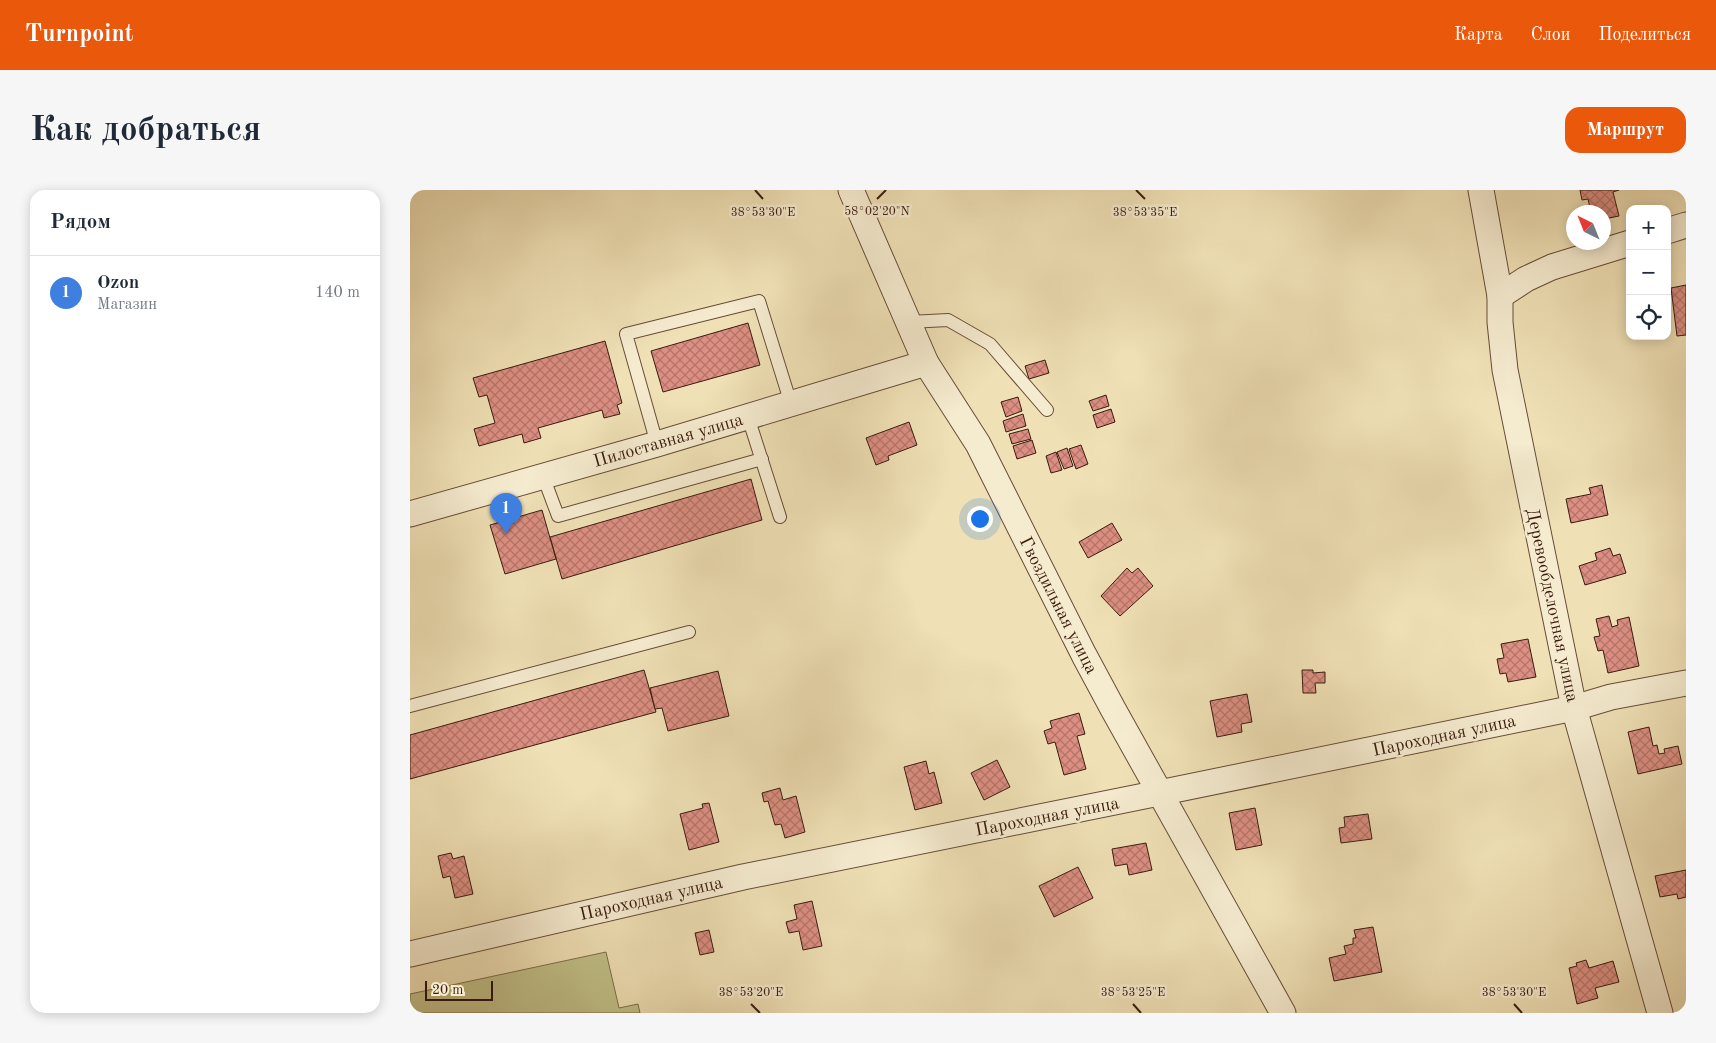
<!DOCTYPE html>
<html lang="ru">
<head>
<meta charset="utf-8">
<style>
	:root { --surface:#fff; --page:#f6f6f7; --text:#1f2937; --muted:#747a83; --line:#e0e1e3; --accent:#ea580c }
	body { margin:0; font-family:"Old Standard TT",serif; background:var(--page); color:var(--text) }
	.controls { position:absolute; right:15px; top:15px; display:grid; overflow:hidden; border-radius:10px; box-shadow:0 2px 12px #0003 }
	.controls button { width:45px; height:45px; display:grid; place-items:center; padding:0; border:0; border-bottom:1px solid var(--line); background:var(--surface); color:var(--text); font:25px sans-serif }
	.compass { position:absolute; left:1156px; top:15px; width:45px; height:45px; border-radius:50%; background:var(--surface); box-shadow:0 2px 12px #0003; rotate:317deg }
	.scale { position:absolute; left:15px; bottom:12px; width:68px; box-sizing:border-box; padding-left:5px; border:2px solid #3b1b0f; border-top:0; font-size:14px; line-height:18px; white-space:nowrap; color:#3b1b0f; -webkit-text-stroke:4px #f5ebcf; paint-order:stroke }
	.you { position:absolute; left:569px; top:328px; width:18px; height:18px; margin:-12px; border:4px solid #fff; border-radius:50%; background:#1a73e8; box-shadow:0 0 0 8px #1a73e833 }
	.badge { display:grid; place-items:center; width:32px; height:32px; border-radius:50%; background:var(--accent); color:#fff; font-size:16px; font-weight:700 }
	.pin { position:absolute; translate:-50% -41px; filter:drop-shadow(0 1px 2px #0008) }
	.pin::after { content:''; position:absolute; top:26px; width:18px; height:15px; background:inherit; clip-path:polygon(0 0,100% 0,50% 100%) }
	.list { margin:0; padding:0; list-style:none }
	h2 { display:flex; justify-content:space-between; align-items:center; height:65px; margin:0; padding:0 20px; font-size:21px }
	h2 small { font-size:16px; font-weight:400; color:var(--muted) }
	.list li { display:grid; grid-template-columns:32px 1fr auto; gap:15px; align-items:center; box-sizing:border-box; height:75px; padding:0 20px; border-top:1px solid var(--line) }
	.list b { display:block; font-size:19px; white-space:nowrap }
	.list p { margin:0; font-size:16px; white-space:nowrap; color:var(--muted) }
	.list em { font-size:16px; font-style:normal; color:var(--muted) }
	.icon { flex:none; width:28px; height:28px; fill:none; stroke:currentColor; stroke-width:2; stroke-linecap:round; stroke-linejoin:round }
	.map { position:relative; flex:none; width:1276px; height:823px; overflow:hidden; border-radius:15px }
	header { display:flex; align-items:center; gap:30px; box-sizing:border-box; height:70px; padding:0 25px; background:var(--accent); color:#fff }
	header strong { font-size:24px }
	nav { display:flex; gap:28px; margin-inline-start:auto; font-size:18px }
	.intro { display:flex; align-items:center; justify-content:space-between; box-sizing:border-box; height:120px; padding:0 30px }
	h1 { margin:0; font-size:35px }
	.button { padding:12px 22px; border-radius:15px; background:var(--accent); color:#fff; font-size:18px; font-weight:700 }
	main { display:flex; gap:30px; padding:0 30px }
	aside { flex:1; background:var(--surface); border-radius:15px; box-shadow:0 2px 12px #0003 }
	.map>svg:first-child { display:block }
	.green { fill:#c1c088; stroke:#7e6e4c }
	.building { fill:url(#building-cross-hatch); stroke:#3b1b0f }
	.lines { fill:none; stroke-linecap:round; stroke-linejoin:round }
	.service-casing { stroke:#684c38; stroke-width:14 }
	.minor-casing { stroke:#684c38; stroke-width:27 }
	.service { stroke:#f5ebcf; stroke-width:12 }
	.minor { stroke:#f5ebcf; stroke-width:25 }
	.ticks { fill:none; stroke:#3b1b0f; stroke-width:2 }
	.labels { text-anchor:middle; stroke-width:5; stroke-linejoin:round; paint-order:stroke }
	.street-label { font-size:18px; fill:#3b1b0f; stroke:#f5ebcf }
	.ticks-label { font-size:12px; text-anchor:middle; fill:#3b1b0f; stroke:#f5ebcf; stroke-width:5; stroke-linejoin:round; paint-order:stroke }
</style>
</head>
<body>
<header>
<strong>Turnpoint</strong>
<nav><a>Карта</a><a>Слои</a><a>Поделиться</a></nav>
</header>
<div class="intro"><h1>Как добраться</h1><a class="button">Маршрут</a></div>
<main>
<aside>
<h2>Рядом<small></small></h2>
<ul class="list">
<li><span class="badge" style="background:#3f7fe0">1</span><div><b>Ozon</b><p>Магазин</p></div><em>140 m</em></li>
</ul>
</aside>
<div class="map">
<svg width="1276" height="823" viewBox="0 0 1276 823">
	<defs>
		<pattern id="building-cross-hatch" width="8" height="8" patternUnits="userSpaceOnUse" patternTransform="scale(1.25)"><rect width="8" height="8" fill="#dc8f82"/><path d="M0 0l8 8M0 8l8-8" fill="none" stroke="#b47469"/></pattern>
	</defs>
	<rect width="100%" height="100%" fill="#efe0b5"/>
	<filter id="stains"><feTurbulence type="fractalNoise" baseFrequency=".004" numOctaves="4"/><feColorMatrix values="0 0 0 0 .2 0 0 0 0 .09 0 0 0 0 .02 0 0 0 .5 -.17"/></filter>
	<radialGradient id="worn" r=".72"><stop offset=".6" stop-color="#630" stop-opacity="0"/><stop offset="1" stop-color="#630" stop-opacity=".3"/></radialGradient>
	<polygon class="green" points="196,762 209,818 228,814 230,823 0,823 0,804"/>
	<g class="building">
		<polygon points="1170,0 1209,0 1203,2 1209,26 1194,29 1194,22 1181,22 1178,9 1172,10"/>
		<polygon points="1276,95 1276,145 1267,146 1261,98"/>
		<polygon points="338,133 350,175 253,202 241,161"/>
		<polygon points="195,151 212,213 207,215 210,224 194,228 192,220 128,238 131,248 114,253 112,244 69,256 64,239 85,233 77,205 69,207 63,188"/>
		<polygon points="635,170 639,183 619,189 615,176"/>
		<polygon points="696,205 699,216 683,221 679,211"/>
		<polygon points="608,207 612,221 596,227 591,212"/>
		<polygon points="701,219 705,232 687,238 683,225"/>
		<polygon points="613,224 616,236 596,242 593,231"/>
		<polygon points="499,232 507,255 478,266 479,270 466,275 456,248"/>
		<polygon points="618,239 621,249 602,254 599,244"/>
		<polygon points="622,250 626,263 607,269 603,256"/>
		<polygon points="671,255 678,274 666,279 659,259"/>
		<polygon points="657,258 663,276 654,279 647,262"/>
		<polygon points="646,262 652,280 641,283 636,266"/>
		<polygon points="341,289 352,330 152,389 140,347"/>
		<polygon points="1192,295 1198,325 1161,333 1156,309 1181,304 1179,298"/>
		<polygon points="132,320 146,369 95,384 80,335"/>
		<polygon points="702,333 712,350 678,368 669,352"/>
		<polygon points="1200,358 1203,366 1210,364 1216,383 1175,395 1169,376 1187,370 1185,363"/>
		<polygon points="717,378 722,383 728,378 743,396 710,426 691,406"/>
		<polygon points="1199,426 1202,437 1208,435 1207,430 1219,427 1229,476 1198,483 1193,460 1188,461 1184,447 1190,446 1186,429"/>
		<polygon points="1118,449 1126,487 1098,492 1096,483 1090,484 1087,469 1094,468 1091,454"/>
		<polygon points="234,480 246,522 0,589 0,545"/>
		<polygon points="892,480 903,480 903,483 915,482 915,493 905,493 906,503 893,503"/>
		<polygon points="308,481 319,526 258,541 252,518 245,519 240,498"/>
		<polygon points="837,504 842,532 831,534 832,542 807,547 800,511"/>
		<polygon points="669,523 675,544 667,546 676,579 654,585 645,552 638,554 634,541 642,538 640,531"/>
		<polygon points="1239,537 1243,556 1247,555 1249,564 1255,563 1254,559 1268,556 1272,574 1228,584 1218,542"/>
		<polygon points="587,570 600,597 574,610 561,583"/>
		<polygon points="516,571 519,584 524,582 532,613 505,620 494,577"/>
		<polygon points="370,598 373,610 386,606 395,642 375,648 371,634 365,635 358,611 354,612 352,603"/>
		<polygon points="299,613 309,652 279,660 270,624 293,618 292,614"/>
		<polygon points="845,618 852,655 826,660 819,623"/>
		<polygon points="958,624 962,649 931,653 929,638 935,637 934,627"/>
		<polygon points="736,653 742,680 719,685 717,674 705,676 702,659"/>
		<polygon points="41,663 43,669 54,666 63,704 45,708 40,686 33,688 28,666"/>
		<polygon points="668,677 683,708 644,727 629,696"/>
		<polygon points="1276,680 1276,707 1268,709 1267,704 1250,707 1245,686"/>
		<polygon points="402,711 412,756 393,760 389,741 379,743 376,732 387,729 384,715"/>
		<polygon points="963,737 972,782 924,791 919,768 936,764 934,756 943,754 943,748 946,748 944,740"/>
		<polygon points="299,740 304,762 290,765 285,743"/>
		<polygon points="1176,770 1179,778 1203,771 1209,792 1185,798 1188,808 1167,814 1159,778 1167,776 1166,773"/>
	</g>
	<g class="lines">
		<g class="service-casing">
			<g id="service">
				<polyline points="499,132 538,130 580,154 637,220"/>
				<polyline points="338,227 370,327"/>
				<polyline points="247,254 216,144 349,111 381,214"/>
				<polyline points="133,286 148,326 352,269"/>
				<polyline points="0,516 279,442"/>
			</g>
		</g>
		<g class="minor-casing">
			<g id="minor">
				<polyline points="441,0 516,173 568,254 674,465 703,519 873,823"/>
				<polyline points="1071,0 1090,106 1090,132 1095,180 1164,518 1250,823"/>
				<polyline points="1257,41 1276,35"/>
				<polyline points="1090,106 1116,89 1142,77 1220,53"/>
				<polyline points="0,324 247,254 516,173"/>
				<polyline points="0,764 333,687 749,603 1164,518 1201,507 1276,493"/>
			</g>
		</g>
		<use href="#service" class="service"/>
		<use href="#minor" class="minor"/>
	</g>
	<path class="ticks" d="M345,0L353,9M726,0L735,9M467,9L476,0M341,814L350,823M723,814L731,823M1104,814L1112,823"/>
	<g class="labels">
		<g class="street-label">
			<text transform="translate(258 250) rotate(-16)" y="6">Пилоставная улица</text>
			<text transform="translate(649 415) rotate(63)" y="6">Гвоздильная улица</text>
			<text transform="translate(1143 415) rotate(78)" y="6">Деревообделочная улица</text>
			<text transform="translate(1034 545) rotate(-12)" y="6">Пароходная улица</text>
			<text transform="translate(637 626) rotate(-11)" y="6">Пароходная улица</text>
			<text transform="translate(241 708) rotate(-13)" y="6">Пароходная улица</text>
		</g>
	</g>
	<g class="ticks-label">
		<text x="467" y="25">58°02'20"N</text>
		<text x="353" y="26">38°53'30"E</text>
		<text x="735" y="26">38°53'35"E</text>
		<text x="341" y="806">38°53'20"E</text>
		<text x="723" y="806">38°53'25"E</text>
		<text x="1104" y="806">38°53'30"E</text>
	</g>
	<rect width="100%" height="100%" filter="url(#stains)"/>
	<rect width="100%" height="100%" fill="url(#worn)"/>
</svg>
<div class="controls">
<button>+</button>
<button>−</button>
<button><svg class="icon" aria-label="locate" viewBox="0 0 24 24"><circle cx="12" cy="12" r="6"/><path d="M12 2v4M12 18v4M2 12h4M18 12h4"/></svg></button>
</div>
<svg class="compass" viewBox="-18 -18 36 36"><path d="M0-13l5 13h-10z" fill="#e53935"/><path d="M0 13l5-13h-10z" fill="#747a83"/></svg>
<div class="scale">20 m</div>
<div class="you"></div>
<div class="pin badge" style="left:96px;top:344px;background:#3f7fe0">1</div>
</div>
</main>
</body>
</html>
